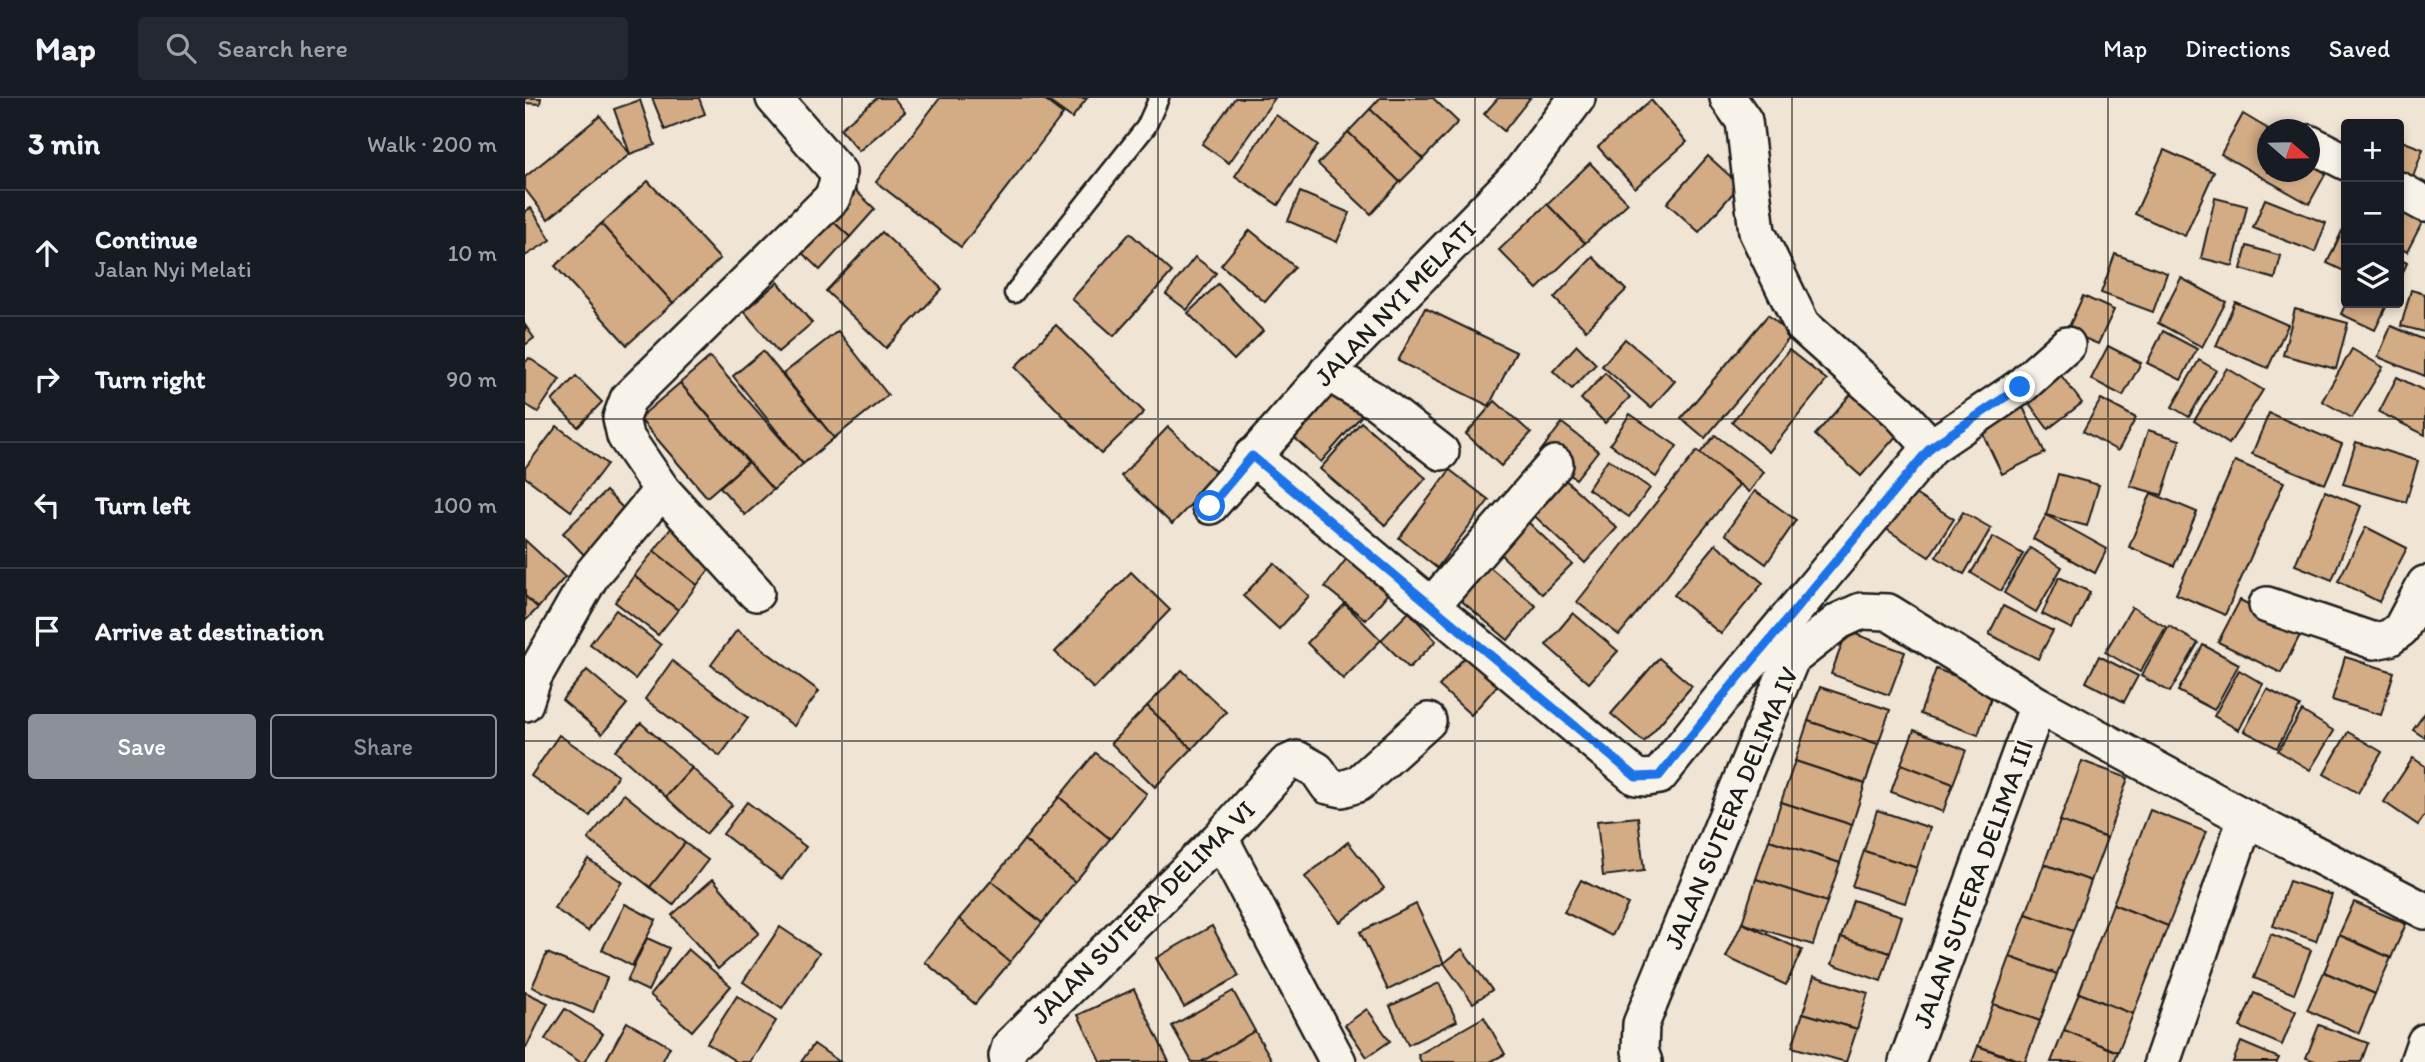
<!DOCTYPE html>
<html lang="en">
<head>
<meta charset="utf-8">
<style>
	:root { --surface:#171b24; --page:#242831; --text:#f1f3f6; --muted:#9ea1a6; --line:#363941; --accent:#8c9099 }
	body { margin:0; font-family:Itim,sans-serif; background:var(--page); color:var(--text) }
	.controls { position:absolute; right:21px; top:21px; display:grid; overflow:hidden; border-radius:7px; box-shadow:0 4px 10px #0003 }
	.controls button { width:63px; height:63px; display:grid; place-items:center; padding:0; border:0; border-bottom:2px solid var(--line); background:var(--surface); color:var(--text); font:35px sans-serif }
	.compass { position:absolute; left:1732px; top:21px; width:63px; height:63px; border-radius:50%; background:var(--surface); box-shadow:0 4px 10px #0003; rotate:110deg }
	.stop { position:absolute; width:21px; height:21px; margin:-16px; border:5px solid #1a73e8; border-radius:50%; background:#fff }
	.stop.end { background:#1a73e8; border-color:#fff; box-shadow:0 2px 7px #0008 }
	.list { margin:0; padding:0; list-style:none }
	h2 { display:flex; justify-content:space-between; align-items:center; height:91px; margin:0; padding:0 28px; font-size:30px }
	h2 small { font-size:23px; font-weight:400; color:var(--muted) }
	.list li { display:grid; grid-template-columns:46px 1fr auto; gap:21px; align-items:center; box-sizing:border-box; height:126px; padding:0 28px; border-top:2px solid var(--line) }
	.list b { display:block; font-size:26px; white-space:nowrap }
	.list p { margin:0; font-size:23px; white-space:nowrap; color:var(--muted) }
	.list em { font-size:23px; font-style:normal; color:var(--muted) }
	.actions { display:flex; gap:14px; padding:21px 28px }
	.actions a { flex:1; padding:16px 0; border:2px solid var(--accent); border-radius:7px; text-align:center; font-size:24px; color:var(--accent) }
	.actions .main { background:var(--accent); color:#fff }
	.icon { flex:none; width:38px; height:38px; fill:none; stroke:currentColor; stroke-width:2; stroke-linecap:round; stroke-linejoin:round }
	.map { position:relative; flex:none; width:1900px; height:964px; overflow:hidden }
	header { display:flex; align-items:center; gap:42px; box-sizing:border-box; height:98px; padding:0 35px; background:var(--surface); border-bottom:2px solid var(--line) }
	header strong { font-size:33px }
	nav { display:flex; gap:38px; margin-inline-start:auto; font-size:24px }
	.search { width:490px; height:63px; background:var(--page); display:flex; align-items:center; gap:18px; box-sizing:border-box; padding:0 24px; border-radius:7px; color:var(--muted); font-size:26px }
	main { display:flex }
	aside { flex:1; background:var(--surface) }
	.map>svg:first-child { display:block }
	.building { fill:#d3ab84; stroke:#1c1c1c; stroke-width:2 }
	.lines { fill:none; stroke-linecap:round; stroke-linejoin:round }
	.lane-casing { stroke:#1c1c1c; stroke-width:23 }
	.street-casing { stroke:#1c1c1c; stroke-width:40 }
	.lane { stroke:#f7f3e8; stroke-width:18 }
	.street { stroke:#f7f3e8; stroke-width:35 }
	.route { stroke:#1a73e8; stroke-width:9 }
	.grid { fill:none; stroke:#1c1c1c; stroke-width:2; stroke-opacity:0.55 }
	.labels { text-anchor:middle; stroke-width:5; stroke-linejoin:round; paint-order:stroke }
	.street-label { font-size:26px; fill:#1c1c1c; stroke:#f7f3e8 }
</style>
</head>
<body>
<header>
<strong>Map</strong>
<div class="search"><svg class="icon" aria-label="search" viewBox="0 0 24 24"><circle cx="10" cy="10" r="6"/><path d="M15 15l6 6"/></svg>Search here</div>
<nav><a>Map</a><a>Directions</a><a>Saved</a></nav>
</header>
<main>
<aside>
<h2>3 min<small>Walk · 200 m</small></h2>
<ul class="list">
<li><svg class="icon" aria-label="ahead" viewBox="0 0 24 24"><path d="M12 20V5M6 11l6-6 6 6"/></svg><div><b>Continue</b><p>Jalan Nyi Melati</p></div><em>10 m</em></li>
<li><svg class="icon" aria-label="right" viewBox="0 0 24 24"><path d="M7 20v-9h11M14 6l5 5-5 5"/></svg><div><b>Turn right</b></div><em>90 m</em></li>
<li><svg class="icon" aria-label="left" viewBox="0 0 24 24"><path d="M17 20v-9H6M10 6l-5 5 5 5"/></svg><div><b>Turn left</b></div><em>100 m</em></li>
<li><svg class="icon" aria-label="arrive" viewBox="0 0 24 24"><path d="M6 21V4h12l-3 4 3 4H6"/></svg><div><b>Arrive at destination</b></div></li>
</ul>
<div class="actions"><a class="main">Save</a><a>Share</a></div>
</aside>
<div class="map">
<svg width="1900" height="964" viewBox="0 0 1900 964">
	<rect width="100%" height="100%" fill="#f0e5d4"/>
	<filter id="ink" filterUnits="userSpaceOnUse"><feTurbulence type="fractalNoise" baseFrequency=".0143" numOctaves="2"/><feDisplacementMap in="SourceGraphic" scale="14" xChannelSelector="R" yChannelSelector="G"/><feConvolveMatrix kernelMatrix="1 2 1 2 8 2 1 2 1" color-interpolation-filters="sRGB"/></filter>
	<g filter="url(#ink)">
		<g class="building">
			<polygon points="0,0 16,0 15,6 0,5"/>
			<polygon points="127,0 174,0 180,16 140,32"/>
			<polygon points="352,0 369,0 380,14 334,53 315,31"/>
			<polygon points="415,0 517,0 538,16 436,149 351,84"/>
			<polygon points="519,0 562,0 547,20"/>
			<polygon points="710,0 750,0 704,65 677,46"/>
			<polygon points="855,0 908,0 933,24 898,61 845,11"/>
			<polygon points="973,0 1005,0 979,33 959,16"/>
			<polygon points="115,2 130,47 105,56 89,11"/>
			<polygon points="1126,2 1162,44 1110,90 1073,49"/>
			<polygon points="845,11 898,61 875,84 823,34"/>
			<polygon points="1718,16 1745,32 1742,32 1742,74 1784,74 1784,54 1806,66 1784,106 1696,56"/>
			<polygon points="751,17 793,47 753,107 710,78"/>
			<polygon points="75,18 105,56 23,121 0,91 0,79"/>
			<polygon points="823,34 875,84 846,116 793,66"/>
			<polygon points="1874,42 1898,51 1888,79 1874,73"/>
			<polygon points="1639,52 1689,74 1660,138 1610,116"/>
			<polygon points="1183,58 1215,87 1174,134 1142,105"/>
			<polygon points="1065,65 1103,105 1060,145 1022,106"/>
			<polygon points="123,83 195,161 148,205 76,126"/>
			<polygon points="328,90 350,111 325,139 302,118"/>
			<polygon points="775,94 825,115 812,144 763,123"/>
			<polygon points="1690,100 1722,108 1708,168 1676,160"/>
			<polygon points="1740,101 1801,125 1790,154 1728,130"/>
			<polygon points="1874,104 1900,119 1882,154 1874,150"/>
			<polygon points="1022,106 1060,145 1012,191 974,152"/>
			<polygon points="6,110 26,142 0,158 0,113"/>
			<polygon points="302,118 325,139 295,172 273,151"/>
			<polygon points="76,126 148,205 102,247 30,168"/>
			<polygon points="725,132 770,169 740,204 696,167"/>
			<polygon points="1817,133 1821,136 1821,174 1802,165"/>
			<polygon points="357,134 417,191 361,250 301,193"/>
			<polygon points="605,135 647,174 589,238 547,201"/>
			<polygon points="1722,148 1756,158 1750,181 1716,171"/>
			<polygon points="1590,156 1642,175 1628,214 1576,195"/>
			<polygon points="670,159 691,175 662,212 641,196"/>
			<polygon points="1068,159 1101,192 1061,232 1029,200"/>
			<polygon points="1874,161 1882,165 1874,183"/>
			<polygon points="1656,180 1701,204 1677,249 1633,225"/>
			<polygon points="253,184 287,225 253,254 219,213"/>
			<polygon points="693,186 738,233 709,262 663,215"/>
			<polygon points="1886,192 1900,196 1900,234 1876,228"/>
			<polygon points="1558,198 1589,212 1573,246 1542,233"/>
			<polygon points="1710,204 1763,227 1743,270 1691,248"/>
			<polygon points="1821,205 1863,205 1850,232 1816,216"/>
			<polygon points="900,210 991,254 964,308 873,263"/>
			<polygon points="1770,211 1823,225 1811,271 1758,257"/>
			<polygon points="1243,217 1267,237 1180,340 1156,320"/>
			<polygon points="0,227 9,240 0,247"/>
			<polygon points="531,227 619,314 576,356 490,269"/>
			<polygon points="1866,228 1900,242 1900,278 1853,259"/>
			<polygon points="313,233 363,297 309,340 258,276"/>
			<polygon points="1638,233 1672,251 1656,282 1622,265"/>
			<polygon points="1100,241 1150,283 1126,310 1077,268"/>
			<polygon points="1052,247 1071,266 1047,291 1028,273"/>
			<polygon points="1583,248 1616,265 1598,298 1566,281"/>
			<polygon points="1827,251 1858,269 1827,320 1797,303"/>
			<polygon points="1264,252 1302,282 1244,354 1207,324"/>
			<polygon points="238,253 309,340 278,366 208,278"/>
			<polygon points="185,259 278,366 248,392 155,285"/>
			<polygon points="4,260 35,281 13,314 0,306 0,265"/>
			<polygon points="1674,262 1691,272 1664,319 1647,309"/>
			<polygon points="1702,270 1738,292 1704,346 1669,323"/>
			<polygon points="1532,272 1557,305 1523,331 1498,297"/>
			<polygon points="1080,275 1105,299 1080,325 1056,301"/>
			<polygon points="51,278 77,304 53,329 27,303"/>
			<polygon points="1872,279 1900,293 1900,337 1854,314"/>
			<polygon points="155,285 223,364 182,399 114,320"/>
			<polygon points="804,286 838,316 796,364 762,333"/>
			<polygon points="1327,295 1373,336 1336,378 1290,337"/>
			<polygon points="1576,301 1611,320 1593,353 1558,333"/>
			<polygon points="970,303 1006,335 976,368 941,336"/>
			<polygon points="1496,305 1520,355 1477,376 1453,326"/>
			<polygon points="1744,315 1817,346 1800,386 1727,356"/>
			<polygon points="1105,316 1152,348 1131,379 1085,346"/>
			<polygon points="836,324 901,380 860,427 795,371"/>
			<polygon points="1037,325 1073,353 1051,381 1015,354"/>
			<polygon points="32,328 82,366 46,413 0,379 0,370"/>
			<polygon points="643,329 694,377 647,426 596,378"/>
			<polygon points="1623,332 1655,342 1637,397 1605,388"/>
			<polygon points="1190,337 1239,374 1224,394 1175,355"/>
			<polygon points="1831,344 1893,363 1881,404 1818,386"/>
			<polygon points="1172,353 1214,387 1094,537 1052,504"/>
			<polygon points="1083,361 1125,390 1104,419 1063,391"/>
			<polygon points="1710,363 1759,384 1700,517 1651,496"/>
			<polygon points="223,364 248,392 220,417 195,389"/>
			<polygon points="925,372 964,402 912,470 874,440"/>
			<polygon points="1033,375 1092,430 1060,465 1001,410"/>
			<polygon points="1533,376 1574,387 1562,428 1521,417"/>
			<polygon points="1379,389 1429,421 1404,459 1355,427"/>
			<polygon points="81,393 110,422 67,465 38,435"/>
			<polygon points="1230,393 1271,422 1241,466 1200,436"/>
			<polygon points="1800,393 1836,408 1807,482 1770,467"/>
			<polygon points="1626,395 1672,414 1649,468 1604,449"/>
			<polygon points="1438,414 1466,430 1439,476 1411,459"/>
			<polygon points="1521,417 1582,451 1570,475 1508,441"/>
			<polygon points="1003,424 1047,466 1017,496 974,455"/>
			<polygon points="147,429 191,463 172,487 129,453"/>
			<polygon points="1841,429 1882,450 1854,504 1813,483"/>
			<polygon points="1468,439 1498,456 1476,493 1446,475"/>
			<polygon points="0,442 40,479 13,510 0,498"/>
			<polygon points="1191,446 1238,485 1196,536 1149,497"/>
			<polygon points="1505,450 1537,469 1511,514 1479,495"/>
			<polygon points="129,453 172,487 153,512 109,478"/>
			<polygon points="826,455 869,488 841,522 800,489"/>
			<polygon points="749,465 784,498 754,531 718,498"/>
			<polygon points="960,465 1011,508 983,542 932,499"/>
			<polygon points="606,474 645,512 569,591 530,554"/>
			<polygon points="109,478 153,512 133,537 90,504"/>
			<polygon points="1534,479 1565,494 1547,531 1517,516"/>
			<polygon points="0,498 13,510 0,523"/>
			<polygon points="1715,502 1777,533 1756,575 1693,544"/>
			<polygon points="820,506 856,542 818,581 782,545"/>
			<polygon points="1478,508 1528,533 1513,561 1464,536"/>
			<polygon points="1607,509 1641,529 1615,574 1580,554"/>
			<polygon points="91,512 136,547 110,581 65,546"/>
			<polygon points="884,514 911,543 884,570 856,542"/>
			<polygon points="1048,515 1093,553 1064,585 1021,547"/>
			<polygon points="1644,528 1673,545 1645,594 1616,578"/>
			<polygon points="212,532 294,593 269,628 186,567"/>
			<polygon points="1322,533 1380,554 1364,597 1306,576"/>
			<polygon points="1678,547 1714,566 1689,612 1653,593"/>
			<polygon points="946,552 978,581 946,617 914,588"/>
			<polygon points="1574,558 1613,578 1599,604 1561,584"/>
			<polygon points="1820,559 1869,574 1856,617 1807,602"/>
			<polygon points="1134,560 1167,588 1119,644 1086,616"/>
			<polygon points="147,563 223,620 195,658 120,601"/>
			<polygon points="1411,571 1469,592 1453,637 1395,616"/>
			<polygon points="62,572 102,606 77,636 37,602"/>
			<polygon points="657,572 701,614 667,651 622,608"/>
			<polygon points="1714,572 1738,586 1714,632 1689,618"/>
			<polygon points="1295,589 1365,612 1353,646 1283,623"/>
			<polygon points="1742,591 1775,608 1752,650 1719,633"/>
			<polygon points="622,608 667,651 630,689 586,645"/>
			<polygon points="1777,613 1809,633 1785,672 1753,653"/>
			<polygon points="1900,615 1900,640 1888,632"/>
			<polygon points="1283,623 1353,646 1340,686 1270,663"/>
			<polygon points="116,625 167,670 141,699 90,653"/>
			<polygon points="1389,632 1441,652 1428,686 1376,666"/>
			<polygon points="1823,634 1857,654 1833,695 1799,676"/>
			<polygon points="34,637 93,677 65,718 6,678"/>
			<polygon points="570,655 622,696 585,741 534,699"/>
			<polygon points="1888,660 1900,668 1900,717 1893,727 1859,704"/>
			<polygon points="1270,663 1340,686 1327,727 1256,704"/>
			<polygon points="1557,663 1603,680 1582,740 1535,723"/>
			<polygon points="1376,666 1428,686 1418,714 1366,694"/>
			<polygon points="167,670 207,707 181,736 141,699"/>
			<polygon points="99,696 160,745 125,789 63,741"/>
			<polygon points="534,699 585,741 550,784 499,742"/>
			<polygon points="222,704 281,749 257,781 198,736"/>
			<polygon points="1256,704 1327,727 1315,765 1244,742"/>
			<polygon points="1352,712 1405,730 1392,770 1339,753"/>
			<polygon points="1625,712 1681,734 1643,828 1588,806"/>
			<polygon points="1113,719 1119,773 1078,778 1072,723"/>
			<polygon points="1535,723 1582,740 1566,783 1519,766"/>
			<polygon points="499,742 550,784 517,825 466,783"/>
			<polygon points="1244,742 1315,765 1302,804 1231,781"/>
			<polygon points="823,744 859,790 815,824 780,779"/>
			<polygon points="160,745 183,762 148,807 125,789"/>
			<polygon points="1339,753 1392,770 1380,805 1327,788"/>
			<polygon points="63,761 97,784 63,833 29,810"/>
			<polygon points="1519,766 1566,783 1548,833 1501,816"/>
			<polygon points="188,781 234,835 193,871 147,817"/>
			<polygon points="1231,781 1302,804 1288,847 1217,825"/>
			<polygon points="1056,782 1103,806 1087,838 1039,814"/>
			<polygon points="466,783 517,825 485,864 434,821"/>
			<polygon points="1764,783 1807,797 1791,843 1748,828"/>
			<polygon points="1328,802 1377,818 1365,855 1316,839"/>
			<polygon points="1829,804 1881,826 1866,860 1814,837"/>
			<polygon points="100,806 131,822 107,868 77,852"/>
			<polygon points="891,806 919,865 863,892 835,834"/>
			<polygon points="1588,806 1643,828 1608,916 1554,895"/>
			<polygon points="1501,816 1548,833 1532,876 1485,859"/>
			<polygon points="434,821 485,864 450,906 400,864"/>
			<polygon points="1217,825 1277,852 1261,887 1201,859"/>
			<polygon points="687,828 714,878 659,909 631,860"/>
			<polygon points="255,829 294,855 257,911 218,884"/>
			<polygon points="1746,836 1786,852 1769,896 1729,880"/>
			<polygon points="1814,837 1866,860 1850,896 1799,874"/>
			<polygon points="1316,839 1365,855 1356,883 1307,866"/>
			<polygon points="122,840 144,850 123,893 102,883"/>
			<polygon points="163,851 206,888 167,933 125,897"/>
			<polygon points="937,851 967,892 948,905 919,865"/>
			<polygon points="22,855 82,880 68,915 7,889"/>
			<polygon points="1485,859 1532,876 1515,923 1468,906"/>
			<polygon points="1799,874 1850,896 1834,935 1782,912"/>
			<polygon points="1289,878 1343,895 1332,931 1278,915"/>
			<polygon points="914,885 932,923 883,947 865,908"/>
			<polygon points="609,891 644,964 576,964 553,917"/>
			<polygon points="708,893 730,933 676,964 667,964 647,928"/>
			<polygon points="0,894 23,905 1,950 0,950"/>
			<polygon points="1554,895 1608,916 1593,954 1539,932"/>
			<polygon points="1729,895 1771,913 1757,947 1715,929"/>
			<polygon points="212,898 251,923 225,964 212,964 182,945"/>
			<polygon points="1468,906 1515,923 1500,964 1453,948"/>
			<polygon points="40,911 78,936 59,964 55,964 20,941"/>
			<polygon points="842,911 865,943 842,959 820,927"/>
			<polygon points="1278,915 1332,931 1321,964 1267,949"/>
			<polygon points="959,919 980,956 965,964 896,964 893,957"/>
			<polygon points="102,924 145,949 137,964 80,964"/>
			<polygon points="1794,927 1843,945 1836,964 1793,964 1781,960"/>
			<polygon points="1539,932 1593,954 1589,964 1526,964"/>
			<polygon points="730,933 748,964 676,964"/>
			<polygon points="1716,944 1754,960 1752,964 1708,964"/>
			<polygon points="289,946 315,964 276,964"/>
			<polygon points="1453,948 1495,964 1447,964"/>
		</g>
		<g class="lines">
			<g class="lane-casing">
				<polyline id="lane" points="489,195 621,29 634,0"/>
			</g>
			<g class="street-casing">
				<g id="street">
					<polyline points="1203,0 1219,23 1232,134 1277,227 1374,314 1406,349"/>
					<polyline points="1784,45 1821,64"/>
					<polyline points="1874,92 1900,106"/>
					<polyline points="802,274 852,304 916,354"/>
					<polyline points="727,358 1111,679 1122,680 1134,678 1194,603 1406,349 1495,289 1542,247"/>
					<polyline points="137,392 231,495"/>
					<polyline points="685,408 820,255 993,78 1052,0"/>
					<polyline points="1742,507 1849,543 1864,540 1876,531 1900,486"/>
					<polyline points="906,508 1030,366"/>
					<polyline points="0,605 9,578 67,476 137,392 100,338 96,320 103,301 307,100 312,87 313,74 249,0"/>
					<polyline points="695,740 813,964"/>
					<polyline points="483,964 482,958 485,948 695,740 761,666 772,661 792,672 803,688 817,691 833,686 903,623"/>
					<polyline points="1119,964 1115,953 1116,926 1266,561 1314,523 1336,513 1363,514 1513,607 1721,720 1900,813"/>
					<polyline points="1382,964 1513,607"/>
					<polyline points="1637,964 1721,720"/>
					<polyline points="1893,964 1900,944"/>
				</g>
			</g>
			<use href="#lane" class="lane"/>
			<use href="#street" class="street"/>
		</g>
	</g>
	<g class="lines" filter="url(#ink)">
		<polyline class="route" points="685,408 727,358 1111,679 1134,678 1194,603 1406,349 1495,289"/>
	</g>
	<path class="grid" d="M317,0V964M633,0V964M950,0V964M1267,0V964M1583,0V964M0,321H1900M0,643H1900"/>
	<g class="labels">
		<g class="street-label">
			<text transform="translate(870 205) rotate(-46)" y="9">JALAN NYI MELATI</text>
			<text transform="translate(1206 710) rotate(-67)" y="9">JALAN SUTERA DELIMA IV</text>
			<text transform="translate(1448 786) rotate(-70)" y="9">JALAN SUTERA DELIMA III</text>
			<text transform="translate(618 814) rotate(-45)" y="9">JALAN SUTERA DELIMA VI</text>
		</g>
	</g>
</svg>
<div class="controls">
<button>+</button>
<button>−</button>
<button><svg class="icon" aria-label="layers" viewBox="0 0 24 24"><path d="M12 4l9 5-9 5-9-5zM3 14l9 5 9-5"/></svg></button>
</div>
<svg class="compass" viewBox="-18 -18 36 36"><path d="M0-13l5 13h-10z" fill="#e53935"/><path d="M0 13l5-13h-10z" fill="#9ea1a6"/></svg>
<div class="stop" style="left:685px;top:408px"></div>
<div class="stop end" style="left:1495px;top:289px"></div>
</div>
</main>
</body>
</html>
